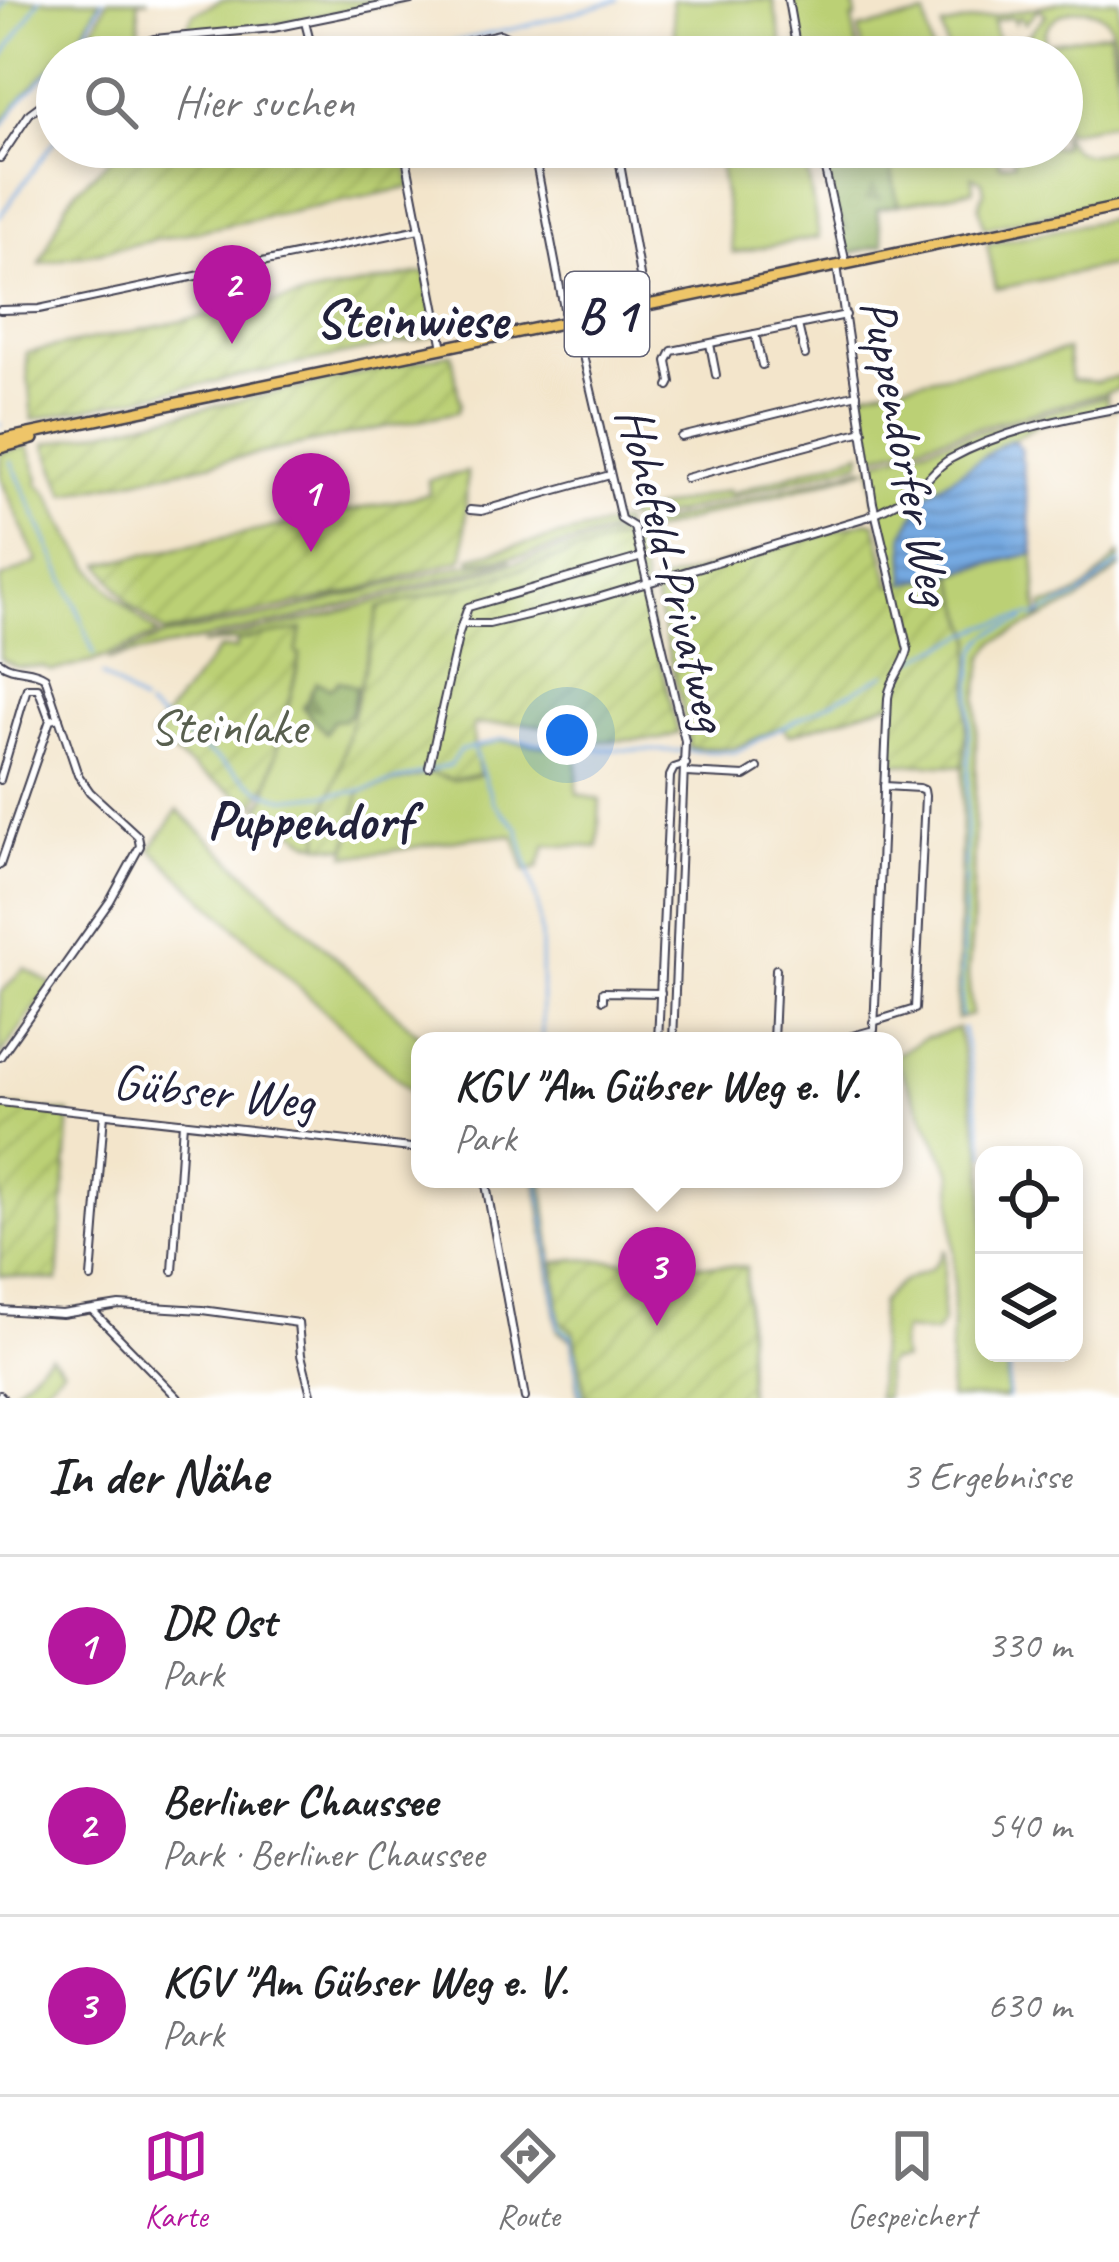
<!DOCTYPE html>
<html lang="de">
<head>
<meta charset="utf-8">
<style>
	:root { --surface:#fff; --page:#f6f6f6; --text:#202124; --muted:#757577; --line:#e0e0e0; --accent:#b5179e }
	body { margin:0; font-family:Caveat,sans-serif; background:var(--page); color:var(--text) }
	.controls { position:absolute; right:36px; bottom:36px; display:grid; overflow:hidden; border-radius:24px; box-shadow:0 6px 18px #0003 }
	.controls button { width:108px; height:108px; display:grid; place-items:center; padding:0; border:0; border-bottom:3px solid var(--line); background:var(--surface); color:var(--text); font:60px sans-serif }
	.you { position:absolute; left:567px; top:735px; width:42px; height:42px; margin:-30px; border:9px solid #fff; border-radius:50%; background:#1a73e8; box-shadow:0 0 0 18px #1a73e833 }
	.badge { display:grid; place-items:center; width:78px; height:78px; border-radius:50%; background:var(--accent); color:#fff; font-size:39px; font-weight:700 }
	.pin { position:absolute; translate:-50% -99px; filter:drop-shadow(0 3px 6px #0008) }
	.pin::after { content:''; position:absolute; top:63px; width:42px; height:36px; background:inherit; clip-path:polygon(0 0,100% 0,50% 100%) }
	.popup { position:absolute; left:411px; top:1032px; width:492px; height:156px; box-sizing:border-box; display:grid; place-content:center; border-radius:24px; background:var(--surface); filter:drop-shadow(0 3px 9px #0005); font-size:39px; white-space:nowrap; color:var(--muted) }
	.popup b { font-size:45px; color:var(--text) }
	.popup::after { content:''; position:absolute; left:50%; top:100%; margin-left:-24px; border:24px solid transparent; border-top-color:var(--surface) }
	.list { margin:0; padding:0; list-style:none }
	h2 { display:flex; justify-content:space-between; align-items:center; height:156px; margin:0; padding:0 48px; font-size:51px }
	h2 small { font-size:39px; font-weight:400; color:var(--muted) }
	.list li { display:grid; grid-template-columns:78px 1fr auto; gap:36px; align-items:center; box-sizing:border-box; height:180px; padding:0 48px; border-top:3px solid var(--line) }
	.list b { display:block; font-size:45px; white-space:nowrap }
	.list p { margin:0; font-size:39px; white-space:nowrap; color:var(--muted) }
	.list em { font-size:39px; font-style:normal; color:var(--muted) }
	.icon { flex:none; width:66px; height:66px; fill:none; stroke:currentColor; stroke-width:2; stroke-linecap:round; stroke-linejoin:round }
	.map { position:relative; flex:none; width:1119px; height:1398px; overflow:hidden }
	.search { position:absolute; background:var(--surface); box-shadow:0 6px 18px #0003; left:36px; right:36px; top:36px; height:132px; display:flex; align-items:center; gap:30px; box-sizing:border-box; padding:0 42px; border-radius:66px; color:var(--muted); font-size:45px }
	.sheet { height:696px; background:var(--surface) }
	nav { display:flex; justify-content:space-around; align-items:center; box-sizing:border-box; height:168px; border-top:3px solid var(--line); background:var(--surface); font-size:33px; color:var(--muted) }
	nav a { display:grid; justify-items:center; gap:6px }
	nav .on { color:var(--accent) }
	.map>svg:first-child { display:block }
	.grass { fill:#bbd074; stroke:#6e7958; stroke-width:3 }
	.forest { fill:url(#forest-firs); stroke:#5b6a50; stroke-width:3 }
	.garden { fill:url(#garden-furrows); stroke:#6e7958; stroke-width:3 }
	.water { fill:url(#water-rules); stroke:#4c668e; stroke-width:3 }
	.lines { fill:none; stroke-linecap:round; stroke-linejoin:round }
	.stream { stroke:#75a9e1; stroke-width:3 }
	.minor-casing { stroke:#413f51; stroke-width:10 }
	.major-casing { stroke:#413f51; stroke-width:14 }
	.minor { stroke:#fff; stroke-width:6 }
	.major { stroke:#eec569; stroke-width:9 }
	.labels { text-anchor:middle; stroke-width:9; stroke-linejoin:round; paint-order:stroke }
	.shield { fill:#fff; stroke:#646476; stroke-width:3 }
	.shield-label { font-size:48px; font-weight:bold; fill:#22223b }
	.street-label { font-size:51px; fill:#22223b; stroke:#fff }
	.park-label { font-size:51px; fill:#585f4f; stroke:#fff }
	.neighbourhood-label { font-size:54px; font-weight:bold; fill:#22223b; stroke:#fff }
</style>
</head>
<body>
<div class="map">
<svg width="1119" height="1398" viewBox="0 0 1119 1398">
	<defs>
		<pattern id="forest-firs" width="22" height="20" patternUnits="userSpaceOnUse" patternTransform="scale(3)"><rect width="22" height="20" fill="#94b266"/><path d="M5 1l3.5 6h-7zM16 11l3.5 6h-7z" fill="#789055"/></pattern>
		<pattern id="garden-furrows" width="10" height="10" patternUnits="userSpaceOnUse" patternTransform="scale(3)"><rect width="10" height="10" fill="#bbd074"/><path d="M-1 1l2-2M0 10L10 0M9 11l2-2" fill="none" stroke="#a0b265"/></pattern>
		<pattern id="water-rules" width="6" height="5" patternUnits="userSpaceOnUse" patternTransform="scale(3)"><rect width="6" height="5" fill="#75a9e1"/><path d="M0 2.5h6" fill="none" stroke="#6089b8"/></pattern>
	</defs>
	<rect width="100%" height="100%" fill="#fff"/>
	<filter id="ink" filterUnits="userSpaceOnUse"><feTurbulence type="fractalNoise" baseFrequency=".00833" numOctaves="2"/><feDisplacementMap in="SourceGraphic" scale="24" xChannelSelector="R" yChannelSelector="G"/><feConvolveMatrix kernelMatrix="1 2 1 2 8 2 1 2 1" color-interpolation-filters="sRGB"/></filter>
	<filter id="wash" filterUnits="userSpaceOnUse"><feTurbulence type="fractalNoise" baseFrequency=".004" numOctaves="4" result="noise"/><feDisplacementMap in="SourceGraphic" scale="48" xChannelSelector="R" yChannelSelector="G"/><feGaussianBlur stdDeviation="2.7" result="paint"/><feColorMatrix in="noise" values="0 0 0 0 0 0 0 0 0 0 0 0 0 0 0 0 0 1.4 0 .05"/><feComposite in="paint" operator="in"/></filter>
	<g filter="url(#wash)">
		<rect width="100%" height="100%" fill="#f3e5cb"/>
		<g class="grass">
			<polygon points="0,0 101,0 78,41 62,57 57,57 57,61 25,94 0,125"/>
			<polygon points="108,0 149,0 138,1 140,41 113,57 72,57 89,37"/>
			<polygon points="222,0 402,0 254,28 192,33 186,30 193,14"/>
			<polygon points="672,0 773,0 785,57 676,57"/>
			<polygon points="793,0 860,0 854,2 856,18 852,19 859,57 802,57"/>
			<path d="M1070,0H1119V70C1116,56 1116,34 1108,21C1094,2 1057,8 1047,28C1042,37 1046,47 1048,57H1039L1042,56L1041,52L1029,54L1026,37L1046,15L1039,8L1025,24L1021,17L1016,19L1015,24L1012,17L993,21L1001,57H949L942,27Z"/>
			<polygon points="925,15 933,57 864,57 859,29"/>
			<polygon points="1109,32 1119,85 1119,122 1065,132 1062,117 1062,57 1051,57 1048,43"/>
			<path d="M1062,133C1071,160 1097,158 1119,146V199L984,228L979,206L984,191L982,181L972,176L973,190L898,205L887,147H986L988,156L997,155L1000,165L1014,163L1012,147H1062Z"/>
			<polygon points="717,147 803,147 819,237 733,253"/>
			<polygon points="1119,217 1119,264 996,289 987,244"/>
			<polygon points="1067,350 1071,380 1097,382 1119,376 1119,389 873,456 862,392"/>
			<polygon points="1107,396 1107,406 1119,407 1038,424 927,494 904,534 906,583 897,585 876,501 872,466 875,461"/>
			<path d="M28,446L39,479L37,484C52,492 55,509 63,523C90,572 115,598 158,634L92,662L52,671L43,667H17L0,658V579L38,562L0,477V453Z"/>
			<polygon points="862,452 861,461 637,524 623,517 728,490 730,494"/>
			<polygon points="863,467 866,468 863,470 639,535 637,530 644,527"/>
			<polygon points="620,522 624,525 621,529 526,555 471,561 470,557"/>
			<polygon points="632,530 634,535 488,579 379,608 338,776 322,821 319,845 308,841 259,807 265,800 297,670 300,655 295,654 301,630 238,641 201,644 321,617"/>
			<path d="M1034,553L1038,618L1042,616L1043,605C1075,603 1100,578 1119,554V568L1078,601L995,642L984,657L977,698L972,931L968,975L972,1015L957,1019L963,766L973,638L953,574Z"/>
			<polygon points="512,560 294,619 107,660 164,636 281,613 465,565"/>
			<path d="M500,740L577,752V794L600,800L598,847L546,845L538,868L525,871L514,836C457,833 403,855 346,855L360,792L430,772L453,780L479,775L474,748Z"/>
			<polygon points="178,810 425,1041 420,1041 420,1100 151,849"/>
			<polygon points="24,968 52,984 0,1057 0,994"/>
			<polygon points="958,1028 984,1163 984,1353 1008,1353 1007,1398 949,1398 954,1277 952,1174 894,1056 923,1039"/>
			<polygon points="536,1179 543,1179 560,1320 574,1330 586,1398 579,1398 572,1339 558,1331"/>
			<path d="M945,1249L942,1323L935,1333L903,1330L900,1350L903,1360L889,1361L885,1367V1398H877L880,1303C887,1295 895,1286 904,1281C927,1269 931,1275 945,1249Z"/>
			<polygon points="50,1355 63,1369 33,1398 10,1398 8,1396"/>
		</g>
		<g class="forest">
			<polygon points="820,147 887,147 898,205 877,209 884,245 845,255"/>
			<polygon points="339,681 356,687 351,712 344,720 333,721 326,733 303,708 316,682 330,688"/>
		</g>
		<g class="garden">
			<polygon points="123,147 404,147 411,187 40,264 66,205 76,190"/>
			<polygon points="426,272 437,335 32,420 26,353"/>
			<polygon points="452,353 460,405 457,412 65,494 45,444"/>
			<polygon points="467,472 464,556 461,560 348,593 165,633 129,604 101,564 429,494 428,480"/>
			<polygon points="867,521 875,523 891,586 953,574 973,638 963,766 890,763 892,702 789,735 782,727 734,748 689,748 687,728 652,587 654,584"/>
			<polygon points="634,535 644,580 643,590 678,733 661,739 596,741 595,748 553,743 554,728 524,723 473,725 474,748 480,774 453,780 430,773 360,792 347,848 319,845 322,821 338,776 379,608 488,579"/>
			<polygon points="302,629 296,653 300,655 268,785 255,805 197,771 150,736 219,649 236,649 238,641"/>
			<polygon points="0,1106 70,1113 58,1281 0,1275"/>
			<polygon points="573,1259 746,1267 748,1398 586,1398 574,1331 560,1321 555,1263"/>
		</g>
		<polygon class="water" points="1009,440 1016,442 1020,447 1034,553 906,583 904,534 927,494"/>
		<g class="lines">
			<g class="stream">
				<polyline points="0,10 6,0"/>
				<polyline points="64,57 85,33 103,0"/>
				<polyline points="150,57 269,49 416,50 526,26 618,0"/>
				<polyline points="0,61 40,0"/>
				<polyline points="0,128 23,98 57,64"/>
				<polyline points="0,216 57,137"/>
				<polyline points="0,424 1,425"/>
				<polyline points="11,461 76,605 94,654"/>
				<polyline points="1034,617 1080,596 1119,563"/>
				<polyline points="909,662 986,626 1031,615"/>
				<polyline points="102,675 142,704"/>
				<polyline points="147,708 260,790 285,799 362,791 450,765 459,751 503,739 583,749 735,752 886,674"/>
				<polyline points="473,748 493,802 518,828 538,907 541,937 542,1041"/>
				<path d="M961,1016L970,699C973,676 970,644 994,632C1004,627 1014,625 1024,620L1023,618"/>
				<polyline points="963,1028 986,1155"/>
				<polyline points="539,1179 559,1327 572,1336 581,1398"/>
				<polyline points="1008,1398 1010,1353"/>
			</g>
		</g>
	</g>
	<g filter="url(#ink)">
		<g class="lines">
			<g class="minor-casing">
				<g id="minor">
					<polyline points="788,0 798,57"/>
					<polyline points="305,22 314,57"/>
					<polyline points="598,52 600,57"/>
					<polyline points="117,57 136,45 154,39 273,28 411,0"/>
					<polyline points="399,57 500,34 511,39 516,57"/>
					<polyline points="404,147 443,348"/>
					<polyline points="533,147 565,314"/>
					<polyline points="820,147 846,264"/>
					<polyline points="0,158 30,113 57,93"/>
					<polyline points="0,310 39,309 419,229"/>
					<polyline points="564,312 633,293 642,287 617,147"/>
					<polyline points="575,321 621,519 634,527 685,741 673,1041"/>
					<polyline points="798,325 805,355"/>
					<polyline points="755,334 762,365"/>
					<polyline points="710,344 716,375"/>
					<polyline points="669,386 671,382 667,361 672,351 846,315"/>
					<polyline points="681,437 857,394"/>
					<polyline points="686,478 863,431"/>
					<polyline points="470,510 481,511 610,475"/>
					<path d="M462,624H489L594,599L867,517C884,509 901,502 916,490C928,480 937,466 950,459C1003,430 1061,419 1119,408"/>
					<path d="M0,662C14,673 31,667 45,677L78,775L90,792L138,836L140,846L110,901L0,1057"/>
					<polyline points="429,767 459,633 468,607 642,557"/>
					<polyline points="686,773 745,776 758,768"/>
					<polyline points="0,780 27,688 38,688 50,720"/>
					<polyline points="0,865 50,720 59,718"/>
					<polyline points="603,1000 603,992 661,993"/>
					<polyline points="873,1022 915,1009 925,796 924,790 919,788 884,786"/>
					<polyline points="658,1041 670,776 674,768 686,764"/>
					<polyline points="773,1041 776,969"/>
					<path d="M834,1041L874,1030L888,698C890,679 904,668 908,650L873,503L837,266"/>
					<polyline points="0,1102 420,1149"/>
					<polyline points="485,1179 525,1398"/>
					<polyline points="173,1271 183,1122"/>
					<polyline points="91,1278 104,1114"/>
					<polyline points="0,1310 62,1314 119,1305 202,1310 298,1323 301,1355 312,1398"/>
					<polyline points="93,1311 178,1398"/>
					<polyline points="0,1395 3,1398"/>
				</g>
			</g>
			<g class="major-casing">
				<g id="major">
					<polyline points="0,440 1119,207"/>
					<polyline points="0,448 33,439"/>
				</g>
			</g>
			<use href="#minor" class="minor"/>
			<use href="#major" class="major"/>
		</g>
	</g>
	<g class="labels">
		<rect class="shield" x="565" y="272" width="84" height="84" rx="9"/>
		<g class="shield-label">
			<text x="607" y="331">B 1</text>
		</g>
		<g class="street-label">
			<text transform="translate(908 451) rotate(79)" y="18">Puppendorfer Weg</text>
			<text transform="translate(674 568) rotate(76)" y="18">Hohefeld-Privatweg</text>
			<text transform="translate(214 1090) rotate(6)" y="18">Gübser Weg</text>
		</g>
		<g class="park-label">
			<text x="228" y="743">Steinlake</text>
		</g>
		<g class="neighbourhood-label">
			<text x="411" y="337">Steinwiese</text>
			<text x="309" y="838">Puppendorf</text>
		</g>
	</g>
</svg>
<div class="controls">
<button><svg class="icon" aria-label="locate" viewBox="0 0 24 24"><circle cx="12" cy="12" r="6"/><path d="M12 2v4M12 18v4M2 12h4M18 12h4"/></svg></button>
<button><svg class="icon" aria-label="layers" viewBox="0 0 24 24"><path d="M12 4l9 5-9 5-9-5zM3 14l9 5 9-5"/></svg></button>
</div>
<div class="you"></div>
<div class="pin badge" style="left:311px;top:552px">1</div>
<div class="pin badge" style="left:232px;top:344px">2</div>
<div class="pin badge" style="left:657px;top:1326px">3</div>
<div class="popup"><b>KGV &quot;Am Gübser Weg e. V.</b>Park</div>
<div class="search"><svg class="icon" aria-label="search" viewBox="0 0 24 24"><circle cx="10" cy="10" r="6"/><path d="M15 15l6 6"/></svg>Hier suchen</div>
</div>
<section class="sheet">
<h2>In der Nähe<small>3 Ergebnisse</small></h2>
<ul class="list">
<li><span class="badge">1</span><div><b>DR Ost</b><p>Park</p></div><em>330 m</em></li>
<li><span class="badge">2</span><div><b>Berliner Chaussee</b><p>Park · Berliner Chaussee</p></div><em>540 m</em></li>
<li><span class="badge">3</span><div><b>KGV &quot;Am Gübser Weg e. V.</b><p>Park</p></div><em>630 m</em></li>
</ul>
</section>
<nav>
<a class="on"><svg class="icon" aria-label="map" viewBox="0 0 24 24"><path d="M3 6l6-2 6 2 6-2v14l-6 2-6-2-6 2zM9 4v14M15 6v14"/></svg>Karte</a>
<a><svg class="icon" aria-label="directions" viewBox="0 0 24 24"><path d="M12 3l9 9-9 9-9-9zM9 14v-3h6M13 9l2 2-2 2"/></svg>Route</a>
<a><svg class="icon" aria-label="saved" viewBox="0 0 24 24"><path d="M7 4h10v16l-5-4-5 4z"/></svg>Gespeichert</a>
</nav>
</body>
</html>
